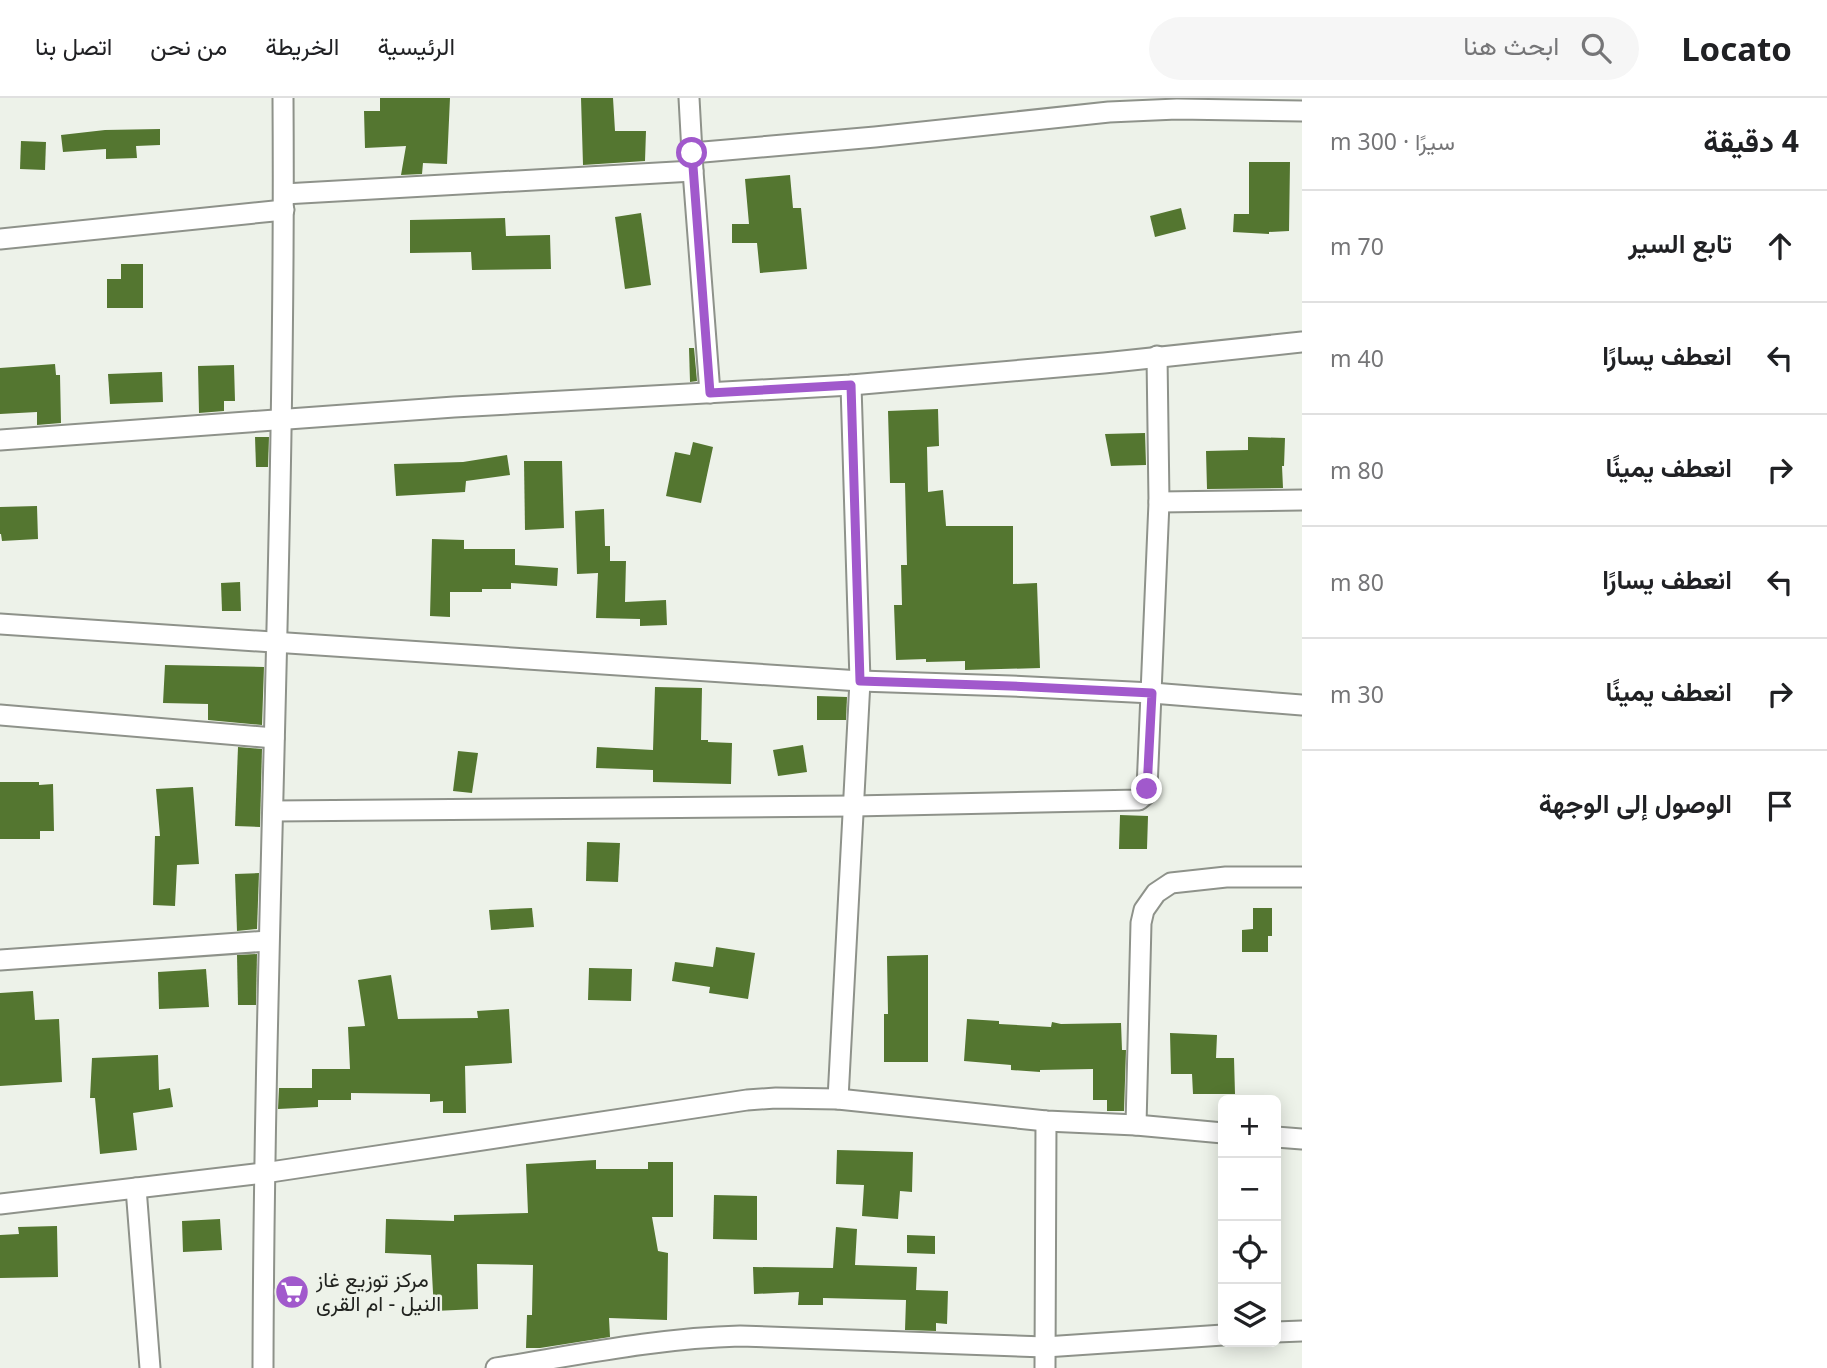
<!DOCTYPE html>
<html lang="ar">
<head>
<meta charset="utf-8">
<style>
	:root { --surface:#fff; --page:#f6f6f6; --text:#202124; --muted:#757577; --line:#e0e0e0 }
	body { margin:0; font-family:"Noto Sans",Vazirmatn,sans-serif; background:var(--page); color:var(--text); direction:rtl }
	.controls { position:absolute; right:21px; bottom:21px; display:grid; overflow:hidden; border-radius:10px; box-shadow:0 4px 18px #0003 }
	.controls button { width:63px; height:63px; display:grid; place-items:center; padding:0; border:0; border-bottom:2px solid var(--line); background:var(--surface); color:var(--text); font:35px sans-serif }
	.stop { position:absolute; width:21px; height:21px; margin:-16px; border:5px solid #a159cc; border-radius:50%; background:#fff }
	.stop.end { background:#a159cc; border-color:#fff; box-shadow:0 2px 7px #0008 }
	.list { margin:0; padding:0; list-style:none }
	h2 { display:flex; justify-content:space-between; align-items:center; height:91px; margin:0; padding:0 28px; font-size:30px }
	h2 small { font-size:23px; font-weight:400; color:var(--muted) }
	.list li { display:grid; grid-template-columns:46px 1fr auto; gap:21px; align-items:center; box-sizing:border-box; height:112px; padding:0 28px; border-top:2px solid var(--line) }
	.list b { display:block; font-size:26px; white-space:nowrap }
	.list em { font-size:23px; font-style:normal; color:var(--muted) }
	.icon { flex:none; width:38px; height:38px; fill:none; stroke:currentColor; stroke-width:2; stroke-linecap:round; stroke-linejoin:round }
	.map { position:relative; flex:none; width:1302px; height:1270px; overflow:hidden; direction:ltr }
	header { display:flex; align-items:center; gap:42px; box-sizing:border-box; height:98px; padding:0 35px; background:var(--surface); border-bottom:2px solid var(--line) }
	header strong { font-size:33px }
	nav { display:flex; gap:38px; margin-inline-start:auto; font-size:24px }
	.search { width:490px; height:63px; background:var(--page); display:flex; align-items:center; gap:18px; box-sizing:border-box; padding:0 24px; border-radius:38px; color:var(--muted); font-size:26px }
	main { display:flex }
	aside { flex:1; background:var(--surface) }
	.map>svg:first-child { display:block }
	.building { fill:#547630 }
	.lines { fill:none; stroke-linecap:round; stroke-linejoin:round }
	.street-casing { stroke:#8e928a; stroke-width:23 }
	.street { stroke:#fff; stroke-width:19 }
	.route { stroke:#a159cc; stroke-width:9 }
	.labels { text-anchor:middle; stroke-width:5; stroke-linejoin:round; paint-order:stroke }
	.poi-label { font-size:21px; fill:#21231f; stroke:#edf2e9; text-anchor:start }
</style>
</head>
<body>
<header>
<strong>Locato</strong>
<div class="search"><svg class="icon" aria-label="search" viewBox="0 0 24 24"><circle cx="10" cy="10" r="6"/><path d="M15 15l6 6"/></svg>ابحث هنا</div>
<nav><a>الرئيسية</a><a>الخريطة</a><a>من نحن</a><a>اتصل بنا</a></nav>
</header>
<main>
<aside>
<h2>4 دقيقة<small>سيرًا · 300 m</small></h2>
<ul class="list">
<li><svg class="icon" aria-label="ahead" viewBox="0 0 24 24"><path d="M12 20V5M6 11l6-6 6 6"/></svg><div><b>تابع السير</b></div><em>70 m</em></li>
<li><svg class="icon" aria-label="left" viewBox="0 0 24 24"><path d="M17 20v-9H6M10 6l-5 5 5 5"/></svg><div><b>انعطف يسارًا</b></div><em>40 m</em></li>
<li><svg class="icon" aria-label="right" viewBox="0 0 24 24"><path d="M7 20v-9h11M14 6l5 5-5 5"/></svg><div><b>انعطف يمينًا</b></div><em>80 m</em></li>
<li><svg class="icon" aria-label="left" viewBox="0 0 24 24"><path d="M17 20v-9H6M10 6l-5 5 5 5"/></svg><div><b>انعطف يسارًا</b></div><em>80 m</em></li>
<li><svg class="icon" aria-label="right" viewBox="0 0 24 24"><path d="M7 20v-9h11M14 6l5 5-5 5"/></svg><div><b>انعطف يمينًا</b></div><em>30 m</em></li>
<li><svg class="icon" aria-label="arrive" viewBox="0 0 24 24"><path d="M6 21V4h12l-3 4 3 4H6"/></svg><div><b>الوصول إلى الوجهة</b></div></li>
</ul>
</aside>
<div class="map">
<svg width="1302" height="1270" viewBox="0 0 1302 1270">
	<rect width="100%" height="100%" fill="#edf2e9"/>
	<g class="building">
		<polygon points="380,0 450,0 447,66 423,65 422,76 401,77 406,48 365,50 364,13 380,13"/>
		<polygon points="581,0 613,0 615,33 646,33 645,63 583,67"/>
		<polygon points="160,31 160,47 136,48 137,60 106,61 106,51 63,54 61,37 105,32"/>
		<polygon points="21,43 46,44 45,72 20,71"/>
		<polygon points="1249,64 1290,64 1289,133 1269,134 1269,136 1233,134 1234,116 1249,116"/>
		<polygon points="790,77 793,110 801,110 807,171 760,175 757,145 732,145 732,126 749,126 745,81"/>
		<polygon points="1181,110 1186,131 1155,139 1150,118"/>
		<polygon points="641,115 651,187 625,191 615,119"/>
		<polygon points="505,120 506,138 550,137 551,171 472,172 471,154 410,155 410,122"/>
		<polygon points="121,166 143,166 143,210 107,210 107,181 121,181"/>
		<polygon points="689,250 694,250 697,283 690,284"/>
		<polygon points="55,266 56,277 60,277 61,325 37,327 37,314 0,316 0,270"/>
		<polygon points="234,267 235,303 224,303 224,313 199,315 198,268"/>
		<polygon points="162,274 163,304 110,306 108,276"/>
		<polygon points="938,311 939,348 927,349 928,394 943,392 946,428 1013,428 1013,486 1037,485 1040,570 965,572 965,563 926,564 926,561 896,562 894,507 902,507 901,467 907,467 905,385 890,385 888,313"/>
		<polygon points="1145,335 1146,367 1111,368 1105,336"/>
		<polygon points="255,339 269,339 268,369 256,369"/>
		<polygon points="1248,339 1285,340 1284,368 1282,368 1283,390 1207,391 1206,353 1248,352"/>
		<polygon points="693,344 713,349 701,405 666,398 675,354 690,357"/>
		<polygon points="507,357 510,377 466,383 465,394 396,398 394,366 463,364"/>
		<polygon points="524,363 562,363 564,430 525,432"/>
		<polygon points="37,408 38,441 2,443 1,436 0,436 0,409"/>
		<polygon points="604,411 605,448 610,448 610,463 626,463 625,504 666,502 667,527 640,528 640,521 596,520 598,475 577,476 575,413"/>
		<polygon points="432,441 464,442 464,451 515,451 515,467 558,470 557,488 511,485 511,491 482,491 482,494 450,494 450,519 430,518"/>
		<polygon points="240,484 241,513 222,513 221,485"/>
		<polygon points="165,567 264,569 262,627 208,622 208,606 163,605"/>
		<polygon points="655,589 702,590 701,642 708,642 708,644 732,645 731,686 653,684 653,672 596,670 597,649 653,652"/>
		<polygon points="817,598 847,599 846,622 817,622"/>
		<polygon points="803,647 807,674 778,678 773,652"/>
		<polygon points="238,649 262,651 260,729 235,728"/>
		<polygon points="458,653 478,655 472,695 453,693"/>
		<polygon points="0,684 39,684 39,687 53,686 54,733 40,733 40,741 0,741"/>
		<polygon points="193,689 199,766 177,767 175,808 153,807 155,738 160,738 156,691"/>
		<polygon points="1120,717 1148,718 1147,751 1119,751"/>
		<polygon points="587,744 620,745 618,784 586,783"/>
		<polygon points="259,775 257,831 237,833 235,776"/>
		<polygon points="532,810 534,829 491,832 489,812"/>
		<polygon points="1253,810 1272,810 1272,838 1268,838 1268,854 1242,854 1242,832 1253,831"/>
		<polygon points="716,849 755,855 748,901 709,895 710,889 672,883 675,864 713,869"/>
		<polygon points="257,856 256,907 238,907 237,857"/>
		<polygon points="928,857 928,964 884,964 884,916 888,916 887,858"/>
		<polygon points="589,870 632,871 631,903 588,902"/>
		<polygon points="206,871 209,909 159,911 158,874"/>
		<polygon points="391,877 398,921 478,920 477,913 509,911 512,965 465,968 466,1015 443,1015 443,1003 430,1004 430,996 351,995 351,1002 318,1002 318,1009 278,1011 279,990 312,990 312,971 350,971 348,929 365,928 358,882"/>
		<polygon points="33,893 35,922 59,921 62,984 0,988 0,895"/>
		<polygon points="967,921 999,923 999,926 1051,929 1052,924 1061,926 1121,925 1122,952 1126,952 1124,1013 1107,1013 1107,1002 1093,1002 1093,971 1040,972 1040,974 1011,972 1011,967 964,963"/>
		<polygon points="1170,935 1217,937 1216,960 1234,960 1235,996 1193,996 1192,976 1171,976"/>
		<polygon points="158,957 159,992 170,990 173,1009 133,1015 137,1052 100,1056 95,1000 90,1000 92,960"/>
		<polygon points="837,1052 913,1054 912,1094 900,1093 898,1121 862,1118 864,1087 836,1086"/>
		<polygon points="596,1062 596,1071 648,1071 648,1064 673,1064 673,1119 652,1119 658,1153 668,1155 667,1222 609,1220 610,1239 540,1250 526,1250 527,1217 532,1217 533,1167 477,1166 478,1211 434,1213 431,1157 385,1155 386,1121 454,1123 454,1117 528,1115 526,1066"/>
		<polygon points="714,1097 757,1098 757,1142 713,1141"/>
		<polygon points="220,1121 222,1152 183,1154 182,1123"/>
		<polygon points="57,1128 58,1179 0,1180 0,1137 19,1136 18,1129"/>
		<polygon points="836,1129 857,1131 855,1167 917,1169 916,1192 948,1193 947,1226 936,1225 936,1233 905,1232 906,1202 823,1200 823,1207 798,1207 799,1194 754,1196 753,1169 833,1170"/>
		<polygon points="907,1137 935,1138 935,1156 907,1155"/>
	</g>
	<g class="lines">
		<g class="street-casing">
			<g id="street">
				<polyline points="689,0 693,73 710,295"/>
				<polyline points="692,55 875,39 1109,14 1177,11 1302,13"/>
				<polyline points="284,96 693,73"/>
				<polyline points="0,141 284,112"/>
				<polyline points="0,342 454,309 851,287 1104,265 1302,244"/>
				<polyline points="1159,404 1302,402"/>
				<polyline points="0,526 860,583 1011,588 1152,595 1302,607"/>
				<polyline points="0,617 274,640"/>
				<polyline points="274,713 854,708 1139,702 1145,697 1147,691 1159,404 1157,258"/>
				<polyline points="0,862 268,843"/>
				<polyline points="838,1001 860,583 851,287"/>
				<polyline points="1136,1027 1141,825 1144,812 1156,795 1171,785 1226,779 1302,779"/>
				<polyline points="1276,1039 1302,1041"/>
				<polyline points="136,1090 150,1270"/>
				<polyline points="0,1106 264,1075 747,1002 776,1000 838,1001 1046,1023 1136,1027 1223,1035"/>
				<polyline points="1276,1234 1302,1233"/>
				<path d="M263,1270C264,847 286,423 283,0"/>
				<path d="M496,1270C577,1257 658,1240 740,1238L1045,1249L1223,1237"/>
				<polyline points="1045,1270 1046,1023"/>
			</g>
		</g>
		<use href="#street" class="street"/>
	</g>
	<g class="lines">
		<polyline class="route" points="692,55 710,295 851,287 860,583 1011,588 1152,595 1147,691"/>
	</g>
	<defs>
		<g id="supermarket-disc" transform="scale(1.75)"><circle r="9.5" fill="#a159cc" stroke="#edf2e9"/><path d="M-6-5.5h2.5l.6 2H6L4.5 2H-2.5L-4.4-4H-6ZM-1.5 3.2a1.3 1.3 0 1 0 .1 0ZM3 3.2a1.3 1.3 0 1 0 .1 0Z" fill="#fff"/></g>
	</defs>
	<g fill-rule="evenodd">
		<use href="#supermarket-disc" x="292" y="1194"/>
	</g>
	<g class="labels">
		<g class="poi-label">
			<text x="316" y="1189">مركز توزيع غاز<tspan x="316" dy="24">النيل - ام القرى</tspan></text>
		</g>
	</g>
</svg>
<div class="controls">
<button>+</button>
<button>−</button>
<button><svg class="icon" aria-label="locate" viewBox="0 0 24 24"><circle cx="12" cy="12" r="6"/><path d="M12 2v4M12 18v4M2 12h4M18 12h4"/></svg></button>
<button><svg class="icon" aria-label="layers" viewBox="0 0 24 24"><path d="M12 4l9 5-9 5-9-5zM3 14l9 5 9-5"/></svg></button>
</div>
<div class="stop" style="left:692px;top:55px"></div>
<div class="stop end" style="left:1147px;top:691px"></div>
</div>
</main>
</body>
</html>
